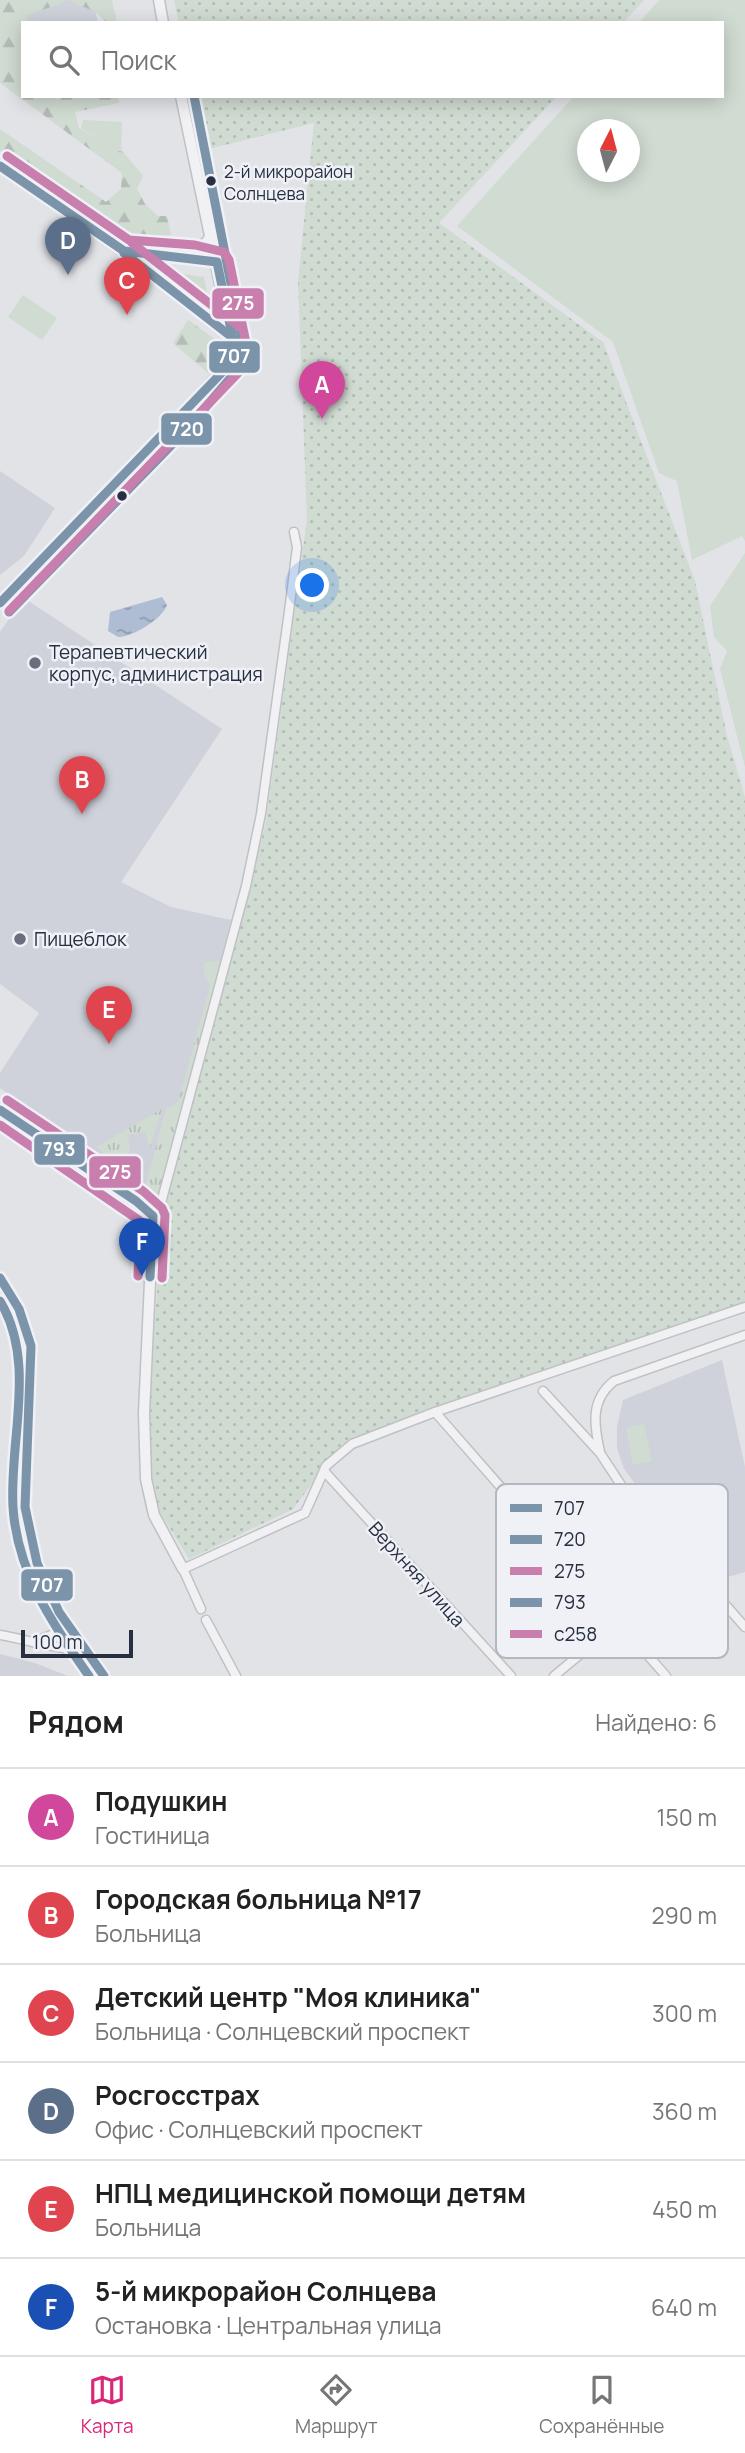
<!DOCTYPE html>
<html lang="ru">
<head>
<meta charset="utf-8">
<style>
	:root { --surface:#fff; --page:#f2f2f2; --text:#222; --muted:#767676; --line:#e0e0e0; --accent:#db2777 }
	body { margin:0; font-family:Manrope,sans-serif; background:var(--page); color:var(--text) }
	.compass { position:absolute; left:577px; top:119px; width:63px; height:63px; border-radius:50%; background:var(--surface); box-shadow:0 4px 18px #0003; rotate:6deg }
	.scale { position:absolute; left:21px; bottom:18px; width:112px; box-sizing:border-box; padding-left:7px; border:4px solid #272f41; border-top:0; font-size:19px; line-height:24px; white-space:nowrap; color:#272f41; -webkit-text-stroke:5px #eff1f7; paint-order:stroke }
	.you { position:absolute; left:313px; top:586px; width:24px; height:24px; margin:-18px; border:5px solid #fff; border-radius:50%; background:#1a73e8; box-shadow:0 0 0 10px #1a73e833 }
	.badge { display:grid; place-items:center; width:46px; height:46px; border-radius:50%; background:var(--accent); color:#fff; font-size:23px; font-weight:700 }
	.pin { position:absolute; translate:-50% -58px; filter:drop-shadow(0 2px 4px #0008) }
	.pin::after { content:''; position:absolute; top:37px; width:24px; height:21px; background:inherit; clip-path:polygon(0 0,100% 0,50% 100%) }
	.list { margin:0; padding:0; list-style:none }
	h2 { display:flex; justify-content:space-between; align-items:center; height:91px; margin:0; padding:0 28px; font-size:30px }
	h2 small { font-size:23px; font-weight:400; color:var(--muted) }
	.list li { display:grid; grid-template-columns:46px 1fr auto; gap:21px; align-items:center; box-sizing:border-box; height:98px; padding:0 28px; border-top:2px solid var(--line) }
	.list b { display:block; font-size:26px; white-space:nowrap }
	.list p { margin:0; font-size:23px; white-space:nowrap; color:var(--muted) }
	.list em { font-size:23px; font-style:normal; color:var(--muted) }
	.icon { flex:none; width:38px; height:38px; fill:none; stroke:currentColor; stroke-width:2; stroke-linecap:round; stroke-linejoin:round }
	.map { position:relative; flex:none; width:745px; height:1676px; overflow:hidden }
	.search { position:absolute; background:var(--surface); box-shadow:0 4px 18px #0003; left:21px; right:21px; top:21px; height:77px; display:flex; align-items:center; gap:18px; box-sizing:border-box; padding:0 24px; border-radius:0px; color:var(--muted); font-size:26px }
	.sheet { height:679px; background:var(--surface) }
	nav { display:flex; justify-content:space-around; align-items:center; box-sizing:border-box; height:98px; border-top:2px solid var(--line); background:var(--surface); font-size:19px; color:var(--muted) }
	nav a { display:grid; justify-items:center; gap:4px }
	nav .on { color:var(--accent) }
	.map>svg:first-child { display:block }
	.built { fill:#cfd2da }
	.grass { fill:url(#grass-tufts) }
	.forest { fill:url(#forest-firs) }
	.park { fill:#d0dbd2; fill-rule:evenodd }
	.garden { fill:url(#garden-dots) }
	.water { fill:url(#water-ripples) }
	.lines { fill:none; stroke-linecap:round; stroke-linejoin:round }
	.minor-casing { stroke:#bfc1c5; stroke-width:11 }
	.tertiary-casing { stroke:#bfc1c5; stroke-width:13 }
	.minor { stroke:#f1f1f3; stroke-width:8 }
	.tertiary { stroke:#f1f1f3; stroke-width:10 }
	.bus-1-casing { stroke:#eff1f7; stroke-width:14 }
	.bus-2-casing { stroke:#eff1f7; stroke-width:14 }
	.bus-3-casing { stroke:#eff1f7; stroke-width:14 }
	.bus-4-casing { stroke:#eff1f7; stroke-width:14 }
	.bus-5-casing { stroke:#eff1f7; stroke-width:14 }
	.bus-1 { stroke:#7c94aa; stroke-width:9 }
	.bus-2 { stroke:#7c94aa; stroke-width:9 }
	.bus-3 { stroke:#c97fae; stroke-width:9 }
	.bus-4 { stroke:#7c94aa; stroke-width:9 }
	.bus-5 { stroke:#c97fae; stroke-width:9 }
	.bus-dot { fill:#272f41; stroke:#eff1f7; stroke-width:2.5 }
	.poi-dot { fill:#686e7b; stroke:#eff1f7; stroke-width:2.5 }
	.labels { text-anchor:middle; stroke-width:5; stroke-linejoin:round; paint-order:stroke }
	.bus-label { font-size:17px; fill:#272f41; stroke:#eff1f7; text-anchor:start }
	.poi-label { font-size:19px; fill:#272f41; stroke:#eff1f7; text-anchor:start }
	.street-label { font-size:19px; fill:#272f41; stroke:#eff1f7 }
	.key { fill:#eff1f7; stroke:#b3b7c0; stroke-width:2 }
	.key-label { font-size:19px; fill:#272f41 }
	.line-badge { stroke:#eff1f7; stroke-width:2.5 }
	.badge-label { font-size:19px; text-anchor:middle; font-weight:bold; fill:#fff }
</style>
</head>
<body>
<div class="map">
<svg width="745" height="1676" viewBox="0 0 745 1676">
	<defs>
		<pattern id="grass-tufts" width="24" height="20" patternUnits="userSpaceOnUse" patternTransform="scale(1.75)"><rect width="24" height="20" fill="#d0dbd2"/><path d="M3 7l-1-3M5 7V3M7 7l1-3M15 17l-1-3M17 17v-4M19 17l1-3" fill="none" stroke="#b3bcb6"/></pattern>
		<pattern id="forest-firs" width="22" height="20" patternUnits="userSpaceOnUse" patternTransform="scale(1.75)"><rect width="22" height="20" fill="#d0dbd2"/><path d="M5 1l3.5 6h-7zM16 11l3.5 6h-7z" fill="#b3bcb6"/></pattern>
		<pattern id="garden-dots" width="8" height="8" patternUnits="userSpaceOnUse" patternTransform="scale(1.75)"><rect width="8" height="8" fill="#d0dbd2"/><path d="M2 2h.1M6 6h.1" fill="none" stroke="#b3bcb6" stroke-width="1.8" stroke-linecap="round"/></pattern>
		<pattern id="water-ripples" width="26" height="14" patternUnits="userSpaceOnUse" patternTransform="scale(1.75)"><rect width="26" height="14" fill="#aebdd3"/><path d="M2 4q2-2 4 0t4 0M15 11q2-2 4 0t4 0" fill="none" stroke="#8e9aad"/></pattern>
	</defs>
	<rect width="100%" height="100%" fill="#e1e3e7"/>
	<g class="built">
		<polygon points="0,0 93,0 98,23 23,23"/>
		<polygon points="0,471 55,508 24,556 0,575"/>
		<polygon points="24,598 222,729 121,882 171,907 231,920 159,1196 0,1088 0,1073 39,1013 0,984 0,632"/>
		<polygon points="722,1360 745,1467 745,1572 711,1582 624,1469 617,1448 617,1427 623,1400"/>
		<polygon points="0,1654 35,1663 68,1676 0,1676"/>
	</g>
	<g class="grass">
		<polygon points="169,272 204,277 209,302 168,274"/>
		<polygon points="221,961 221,963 159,1196 145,1188 166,1109 178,1102 210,986 203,972 205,962"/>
		<polygon points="162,1109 150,1148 145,1132 128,1135 130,1151 117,1163 96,1147"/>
	</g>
	<g class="forest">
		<polygon points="0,0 112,0 117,23 106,23 97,13 69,0 27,16 28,23 23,23 23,96 52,96 57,99 71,96 118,96 119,103 75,112 79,128 123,152 143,176 137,189 145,204 158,216 167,216 171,235 149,238 125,236 0,151 0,129 106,202 121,189 122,173 0,83"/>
		<polygon points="188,320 219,342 222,353 208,373 173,343"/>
	</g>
	<g class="park">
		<path d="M659,0H745V541L742,536L692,560L677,481L659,473L613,342L457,226L574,96H722V23H639ZM588,130H630V172H588Z"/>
		<polygon points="83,120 122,122 121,152 81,128"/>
		<polygon points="23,295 57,318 42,340 8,317"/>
		<polygon points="745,553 745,767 720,669 727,651 714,637 710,606"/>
		<polygon points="644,1424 652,1461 633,1465 626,1428"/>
	</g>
	<g class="garden">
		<polygon points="174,0 644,0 623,23 179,23"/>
		<polygon points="194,96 557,96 439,223 603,342 695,581 727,736 745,797 745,1302 407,1418 342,1444 293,1509 189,1559 148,1493 148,1414 162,1221 266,822 307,519 298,282 314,123 205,150"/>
	</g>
	<path class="water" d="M162,597L167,605C162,619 133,637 118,637L108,631L110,612Z"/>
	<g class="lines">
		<g class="minor-casing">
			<g id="minor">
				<polyline points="153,1216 161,1203 246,886 261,814 290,604 297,547 294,532"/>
				<polyline points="543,1391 600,1453 623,1488 745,1627"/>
				<polyline points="435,1412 666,1676"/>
				<path d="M600,1452C594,1425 590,1400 614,1381L745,1335"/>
				<polyline points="324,1471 511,1676"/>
				<polyline points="201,1609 183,1569 305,1513 326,1466 352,1444 435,1412 745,1307"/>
				<polyline points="206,1620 236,1676"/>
				<path d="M0,1635C29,1640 54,1649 83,1650"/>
				<polyline points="36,1641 54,1634 59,1612"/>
				<polyline points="554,1676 619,1622"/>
			</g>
		</g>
		<g class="tertiary-casing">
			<g id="tertiary">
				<polyline points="159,0 163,23"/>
				<polyline points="0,166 117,247 233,338"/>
				<path d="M127,252C156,261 184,251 217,262"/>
				<polyline points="186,254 206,243 212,234"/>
				<polyline points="0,603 177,421 235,356 181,96"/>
				<polyline points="0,1110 136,1201 153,1216 144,1413 146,1479 154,1515 183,1569"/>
				<polyline points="0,1278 19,1309 31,1346 25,1507 37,1563 59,1612 104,1676"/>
			</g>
		</g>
		<use href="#minor" class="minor"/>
		<use href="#tertiary" class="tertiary"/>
		<g class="bus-1-casing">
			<g id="bus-1">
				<polyline points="0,166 124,251 217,262 235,349 234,360 0,603"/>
				<polyline points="124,253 233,338"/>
				<polyline points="0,1278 19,1309 31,1346 25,1507 37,1563 59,1612 104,1676"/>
			</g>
		</g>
		<g class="bus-2-casing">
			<g id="bus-2">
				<polyline points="9,612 186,430 246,360 194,96"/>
				<path d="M0,1301C37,1362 9,1440 13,1507C17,1572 53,1625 89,1676"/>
			</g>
		</g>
		<g class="bus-3-casing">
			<g id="bus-3">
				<polyline points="7,156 129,240 195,245 224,252 229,260 247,348 243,368 9,611"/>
				<polyline points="132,243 241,328"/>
				<polyline points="7,1100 143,1191 162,1208 165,1215 162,1278"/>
			</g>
		</g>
		<g class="bus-4-casing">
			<polyline id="bus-4" points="0,1110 136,1201 153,1216 150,1277"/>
		</g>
		<g class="bus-5-casing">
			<polyline id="bus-5" points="0,1125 140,1221 138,1276"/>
		</g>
		<use href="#bus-1" class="bus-1"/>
		<use href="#bus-2" class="bus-2"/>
		<use href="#bus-3" class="bus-3"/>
		<use href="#bus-4" class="bus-4"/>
		<use href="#bus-5" class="bus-5"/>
	</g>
	<g class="bus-dot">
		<circle cx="211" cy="181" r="6"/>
		<circle cx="122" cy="496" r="6"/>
	</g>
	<g class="poi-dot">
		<circle cx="35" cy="663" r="7"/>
		<circle cx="20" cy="939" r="7"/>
	</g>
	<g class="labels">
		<g class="bus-label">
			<text x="224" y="178">2-й микрорайон<tspan x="224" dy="22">Солнцева</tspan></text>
		</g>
		<g class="poi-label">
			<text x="49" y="659">Терапевтический<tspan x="49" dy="22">корпус, администрация</tspan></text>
			<text x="34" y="946">Пищеблок</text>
		</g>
		<g class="street-label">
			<text transform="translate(417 1574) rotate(48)" y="7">Верхняя улица</text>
		</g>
	</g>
	<rect x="496" y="1484" width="232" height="174" rx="10" class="key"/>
	<rect x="510" y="1504" width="32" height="8" fill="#7c94aa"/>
	<rect x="510" y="1535" width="32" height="9" fill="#7c94aa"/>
	<rect x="510" y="1567" width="32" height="8" fill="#c97fae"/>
	<rect x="510" y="1598" width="32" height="9" fill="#7c94aa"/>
	<rect x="510" y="1630" width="32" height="8" fill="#c97fae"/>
	<g class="key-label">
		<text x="554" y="1515">707</text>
		<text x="554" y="1546">720</text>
		<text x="554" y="1578">275</text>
		<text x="554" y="1609">793</text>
		<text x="554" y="1641">с258</text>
	</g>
	<g class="line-badge">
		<rect x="211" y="287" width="54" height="33" rx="7" fill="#c97fae"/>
		<rect x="208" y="340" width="53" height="34" rx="7" fill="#7c94aa"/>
		<rect x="160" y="412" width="53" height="34" rx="7" fill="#7c94aa"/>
		<rect x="33" y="1133" width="53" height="33" rx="7" fill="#7c94aa"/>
		<rect x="88" y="1155" width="54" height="34" rx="7" fill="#c97fae"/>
		<rect x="20" y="1568" width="54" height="34" rx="7" fill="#7c94aa"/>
	</g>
	<g class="badge-label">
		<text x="238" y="310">275</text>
		<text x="234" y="363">707</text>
		<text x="187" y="436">720</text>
		<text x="59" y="1156">793</text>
		<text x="115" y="1179">275</text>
		<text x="47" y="1592">707</text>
	</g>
</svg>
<svg class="compass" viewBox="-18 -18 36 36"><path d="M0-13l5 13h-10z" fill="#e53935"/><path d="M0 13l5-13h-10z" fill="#767676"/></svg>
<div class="scale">100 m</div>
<div class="you"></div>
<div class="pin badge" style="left:322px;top:419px;background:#d1479c">A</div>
<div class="pin badge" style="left:82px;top:814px;background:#e0444e">B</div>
<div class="pin badge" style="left:127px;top:315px;background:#e0444e">C</div>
<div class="pin badge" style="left:68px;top:275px;background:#5c6f8a">D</div>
<div class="pin badge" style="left:109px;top:1044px;background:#e0444e">E</div>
<div class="pin badge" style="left:142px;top:1276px;background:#1a4fb4">F</div>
<div class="search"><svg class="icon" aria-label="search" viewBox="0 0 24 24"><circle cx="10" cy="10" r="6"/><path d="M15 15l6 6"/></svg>Поиск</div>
</div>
<section class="sheet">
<h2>Рядом<small>Найдено: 6</small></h2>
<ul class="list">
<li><span class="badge" style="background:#d1479c">A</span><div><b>Подушкин</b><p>Гостиница</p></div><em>150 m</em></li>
<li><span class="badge" style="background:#e0444e">B</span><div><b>Городская больница №17</b><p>Больница</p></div><em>290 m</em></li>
<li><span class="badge" style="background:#e0444e">C</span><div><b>Детский центр &quot;Моя клиника&quot;</b><p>Больница · Солнцевский проспект</p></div><em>300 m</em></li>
<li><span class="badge" style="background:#5c6f8a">D</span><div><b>Росгосстрах</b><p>Офис · Солнцевский проспект</p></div><em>360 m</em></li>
<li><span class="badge" style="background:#e0444e">E</span><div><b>НПЦ медицинской помощи детям</b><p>Больница</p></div><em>450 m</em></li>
<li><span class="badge" style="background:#1a4fb4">F</span><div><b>5-й микрорайон Солнцева</b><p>Остановка · Центральная улица</p></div><em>640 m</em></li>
</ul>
</section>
<nav>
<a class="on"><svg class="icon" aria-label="map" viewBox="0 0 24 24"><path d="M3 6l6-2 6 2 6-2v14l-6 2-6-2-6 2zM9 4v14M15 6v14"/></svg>Карта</a>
<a><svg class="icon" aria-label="directions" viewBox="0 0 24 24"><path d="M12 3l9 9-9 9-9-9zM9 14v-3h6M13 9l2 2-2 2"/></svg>Маршрут</a>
<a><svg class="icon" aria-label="saved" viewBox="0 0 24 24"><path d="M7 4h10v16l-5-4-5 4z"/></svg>Сохранённые</a>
</nav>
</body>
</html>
